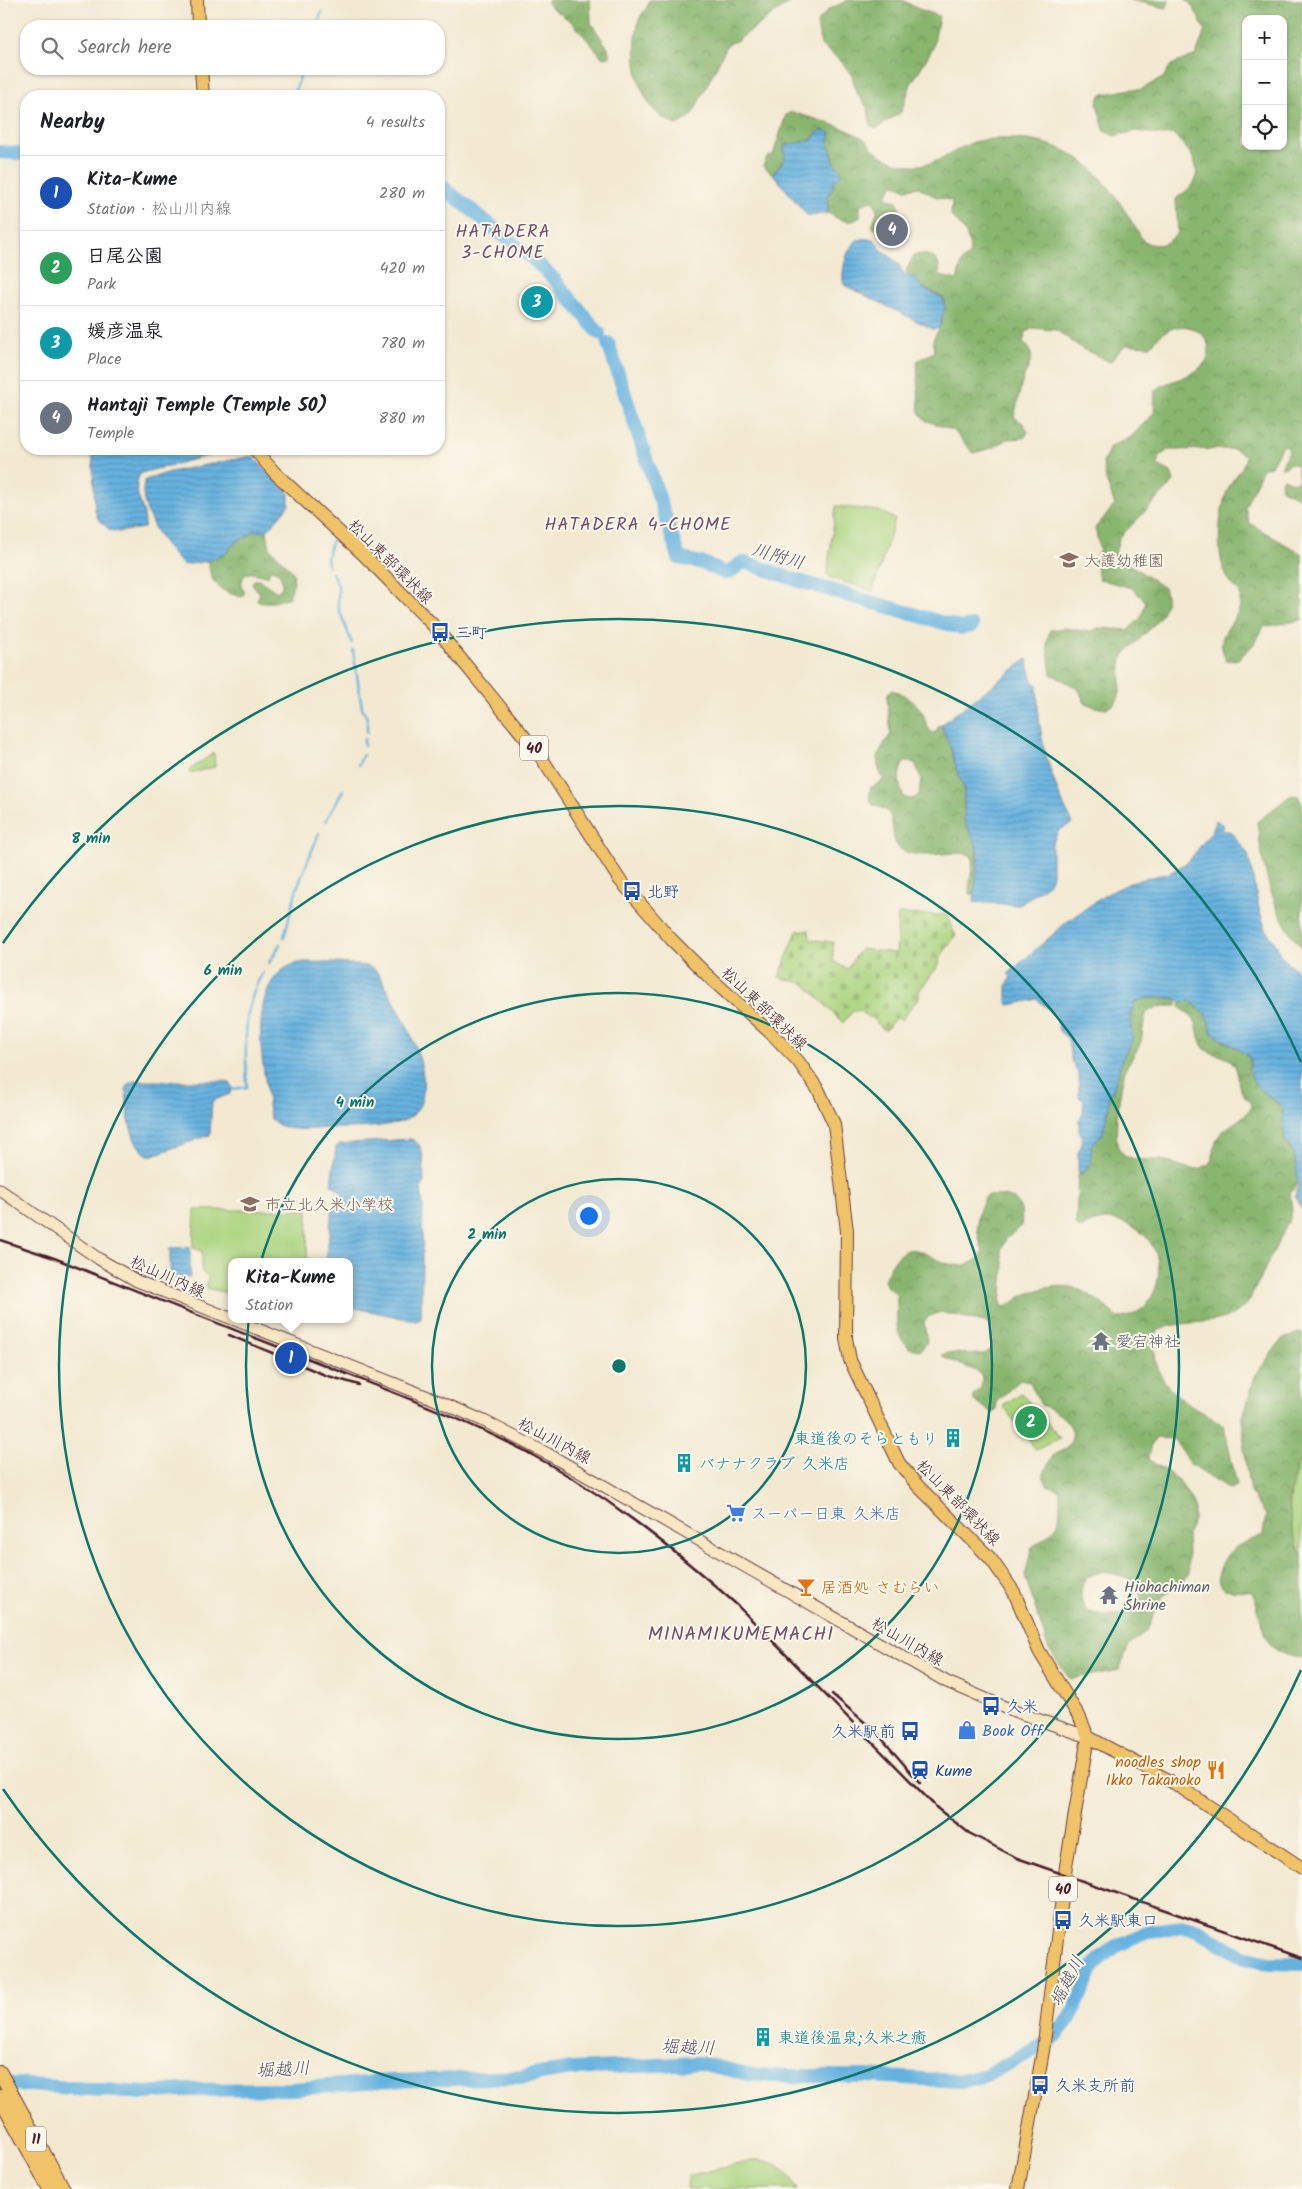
<!DOCTYPE html>
<html lang="en">
<head>
<meta charset="utf-8">
<style>
	:root { --surface:#fff; --page:#f6f6f6; --text:#202124; --muted:#757577; --line:#e0e0e0; --accent:#d93025 }
	body { margin:0; font-family:Kalam,"Klee One",sans-serif; background:var(--page); color:var(--text) }
	.controls { position:absolute; right:15px; top:15px; display:grid; overflow:hidden; border-radius:10px; box-shadow:0 1px 4px #0004 }
	.controls button { width:45px; height:45px; display:grid; place-items:center; padding:0; border:0; border-bottom:1px solid var(--line); background:var(--surface); color:var(--text); font:25px sans-serif }
	.you { position:absolute; left:588px; top:1215px; width:18px; height:18px; margin:-12px; border:4px solid #fff; border-radius:50%; background:#1a73e8; box-shadow:0 0 0 8px #1a73e833 }
	.badge { display:grid; place-items:center; width:32px; height:32px; border-radius:50%; background:var(--accent); color:#fff; font-size:16px; font-weight:700 }
	.pin { position:absolute; translate:-50% -50%; border:2px solid #fff; box-shadow:0 1px 5px #0006 }
	.popup { position:absolute; left:228px; top:1258px; width:125px; height:65px; box-sizing:border-box; display:grid; place-content:center; border-radius:10px; background:var(--surface); filter:drop-shadow(0 1px 4px #0005); font-size:16px; white-space:nowrap; color:var(--muted) }
	.popup b { font-size:19px; color:var(--text) }
	.popup::after { content:''; position:absolute; left:50%; top:100%; margin-left:-10px; border:10px solid transparent; border-top-color:var(--surface) }
	.list { margin:0; padding:0; list-style:none }
	h2 { display:flex; justify-content:space-between; align-items:center; height:65px; margin:0; padding:0 20px; font-size:21px }
	h2 small { font-size:16px; font-weight:400; color:var(--muted) }
	.list li { display:grid; grid-template-columns:32px 1fr auto; gap:15px; align-items:center; box-sizing:border-box; height:75px; padding:0 20px; border-top:1px solid var(--line) }
	.list b { display:block; font-size:19px; white-space:nowrap }
	.list p { margin:0; font-size:16px; white-space:nowrap; color:var(--muted) }
	.list em { font-size:16px; font-style:normal; color:var(--muted) }
	.icon { flex:none; width:28px; height:28px; fill:none; stroke:currentColor; stroke-width:2; stroke-linecap:round; stroke-linejoin:round }
	.map { position:relative; flex:none; width:1302px; height:2189px; overflow:hidden }
	.search { position:absolute; background:var(--surface); box-shadow:0 1px 4px #0004; left:20px; top:20px; width:425px; height:55px; display:flex; align-items:center; gap:12px; box-sizing:border-box; padding:0 18px; border-radius:20px; color:var(--muted); font-size:19px }
	.panel { position:absolute; background:var(--surface); box-shadow:0 1px 4px #0004; left:20px; top:90px; width:425px; height:365px; border-radius:20px }
	.map>svg:first-child { display:block }
	.green { fill:#abd47f; stroke:#7a7a55 }
	.forest { fill:url(#forest-crowns); stroke:#696a4c; fill-rule:evenodd }
	.cemetery { fill:url(#cemetery-stones); stroke:#7a7a55 }
	.water { fill:url(#water-rules); stroke:#586885 }
	.lines { fill:none; stroke-linecap:round; stroke-linejoin:round }
	.stream { stroke:#66b2df; stroke-width:2.5 }
	.river { stroke:#66b2df; stroke-width:14 }
	.secondary-casing { stroke:#633d44; stroke-width:13 }
	.primary-casing { stroke:#633d44; stroke-width:14 }
	.trunk-casing { stroke:#633d44; stroke-width:16 }
	.secondary { stroke:#f9e7c3; stroke-width:11 }
	.primary { stroke:#f0c369; stroke-width:12 }
	.trunk { stroke:#f0c369; stroke-width:14 }
	.rail { stroke:#4a1f2b; stroke-width:2.5 }
	.ring { fill:none; stroke:#0f766e; stroke-width:2.5 }
	.labels { text-anchor:middle; stroke-width:4; stroke-linejoin:round; paint-order:stroke }
	.shield { fill:#fbf7ec; stroke:#7f6065; stroke-width:1 }
	.shield-label { font-size:15px; font-weight:bold; fill:#4a1f2b }
	.education-label { font-size:16px; fill:#785e54; stroke:#fbf7ec; text-anchor:start }
	.street-label { font-size:16px; fill:#4a1f2b; stroke:#fbf7ec }
	.transit-label { font-size:16px; fill:#164399; stroke:#fbf7ec; text-anchor:start }
	.worship-label { font-size:16px; fill:#5b616d; stroke:#fbf7ec; text-anchor:start }
	.culture-label { font-size:16px; fill:#0d838f; stroke:#fbf7ec; text-anchor:start }
	.shop-label { font-size:16px; fill:#366cbe; stroke:#fbf7ec; text-anchor:start }
	.food-label { font-size:16px; fill:#c56008; stroke:#fbf7ec; text-anchor:start }
	.neighbourhood-label { font-size:18px; letter-spacing:1px; fill:#72516b; stroke:#fbf7ec }
	.water-label { font-size:18px; font-style:italic; fill:#54526a; stroke:#fbf7ec }
	.quarter-label { font-size:19px; letter-spacing:1px; fill:#72516b; stroke:#fbf7ec }
	.centre { fill:#0f766e; stroke:#fbf7ec; stroke-width:2.5 }
	.ring-label { font-size:15px; text-anchor:middle; font-weight:bold; fill:#0f766e; stroke:#fbf7ec; stroke-width:4; stroke-linejoin:round; paint-order:stroke }
</style>
</head>
<body>
<div class="map">
<svg width="1302" height="2189" viewBox="0 0 1302 2189">
	<defs>
		<pattern id="forest-crowns" width="20" height="18" patternUnits="userSpaceOnUse" patternTransform="scale(1.25)"><rect width="20" height="18" fill="#88b66e"/><path d="M2 6a3 3 0 1 1 6 0M12 15a3 3 0 1 1 6 0" fill="none" stroke="#71935b"/></pattern>
		<pattern id="cemetery-stones" width="16" height="16" patternUnits="userSpaceOnUse" patternTransform="scale(1.25)"><rect width="16" height="16" fill="#abd47f"/><path d="M2 7V4a2 2 0 0 1 4 0v3zM10 15v-3a2 2 0 0 1 4 0v3z" fill="#95b66e"/></pattern>
		<pattern id="water-rules" width="6" height="5" patternUnits="userSpaceOnUse" patternTransform="scale(1.25)"><rect width="6" height="5" fill="#66b2df"/><path d="M0 2.5h6" fill="none" stroke="#5690b5"/></pattern>
	</defs>
	<rect width="100%" height="100%" fill="#fbf7ec"/>
	<filter id="ink" filterUnits="userSpaceOnUse"><feTurbulence type="fractalNoise" baseFrequency=".02" numOctaves="2"/><feDisplacementMap in="SourceGraphic" scale="10" xChannelSelector="R" yChannelSelector="G"/><feConvolveMatrix kernelMatrix="1 2 1 2 8 2 1 2 1" color-interpolation-filters="sRGB"/></filter>
	<filter id="wash" filterUnits="userSpaceOnUse"><feTurbulence type="fractalNoise" baseFrequency=".0096" numOctaves="4" result="noise"/><feDisplacementMap in="SourceGraphic" scale="20" xChannelSelector="R" yChannelSelector="G"/><feGaussianBlur stdDeviation="1.12" result="paint"/><feColorMatrix in="noise" values="0 0 0 0 0 0 0 0 0 0 0 0 0 0 0 0 0 1.4 0 .05"/><feComposite in="paint" operator="in"/></filter>
	<g filter="url(#wash)">
		<rect width="100%" height="100%" fill="#f3e9d1"/>
		<g class="green">
			<polygon points="836,506 879,511 895,519 873,591 831,578 827,574"/>
			<polygon points="214,753 215,767 189,773 189,770"/>
			<polygon points="195,1210 308,1210 307,1262 232,1262 232,1294 206,1288 208,1276 202,1272 202,1251 193,1248"/>
			<polygon points="1021,1393 1060,1438 1036,1450 1003,1406"/>
			<path d="M1302,1461V1558C1290,1532 1286,1505 1294,1478C1296,1471 1296,1465 1302,1461Z"/>
			<path d="M755,2160C776,2160 789,2171 797,2189H687L688,2176Z"/>
		</g>
		<g class="forest">
			<polygon points="548,0 590,0 591,23 608,48 610,57 603,58 572,22 548,5"/>
			<path d="M649,0H793L738,40L728,44L694,111L688,119L677,125C670,121 661,118 657,113C634,90 632,49 639,20C641,13 649,8 649,0Z"/>
			<polygon points="848,0 903,0 916,8 939,16 933,48 911,84 901,112 876,129 871,126 868,109 857,93 852,76 842,62 821,45 817,23 828,10"/>
			<polygon points="1130,0 1170,0 1166,8"/>
			<path d="M1185,0H1302V499L1282,489L1281,482L1283,478L1294,483L1299,480L1297,465L1290,463L1286,467H1281L1289,451L1287,446H1282L1271,466L1263,468L1245,507L1249,523L1302,554V620L1263,627L1254,644L1236,661L1226,660C1215,637 1228,631 1238,612C1241,607 1240,598 1240,592C1212,575 1217,515 1228,489C1234,475 1243,472 1246,456L1235,449L1168,450L1160,456L1157,465L1171,472L1174,482L1119,538L1115,554L1164,588C1175,614 1141,635 1126,653C1114,666 1128,691 1114,704C1105,712 1095,707 1085,703L1078,688L1051,674L1047,643L1050,630L1065,628L1089,632L1099,628L1128,630L1141,618L1146,602L1132,588L1099,579L1094,559L1100,550L1095,528L1115,505L1106,480L1103,463L1110,447L1131,437L1154,413L1155,390C1169,380 1191,378 1203,365C1225,341 1182,303 1151,346L1125,345L1110,362L1083,349L1056,330L1033,328L1026,332L1023,342C1038,353 1029,365 1024,377C1019,390 1018,404 1014,417L1024,424L1028,432L1024,438L1007,439L995,447L973,453L954,431L925,420L919,412L917,361L934,352L933,340L941,325L945,301C938,289 925,295 916,278H910L906,271L914,255C922,253 935,255 938,263C940,267 939,272 940,276L957,280L962,261L969,256C972,239 963,227 951,216L952,201L934,196L919,187L906,189L894,185L886,195L888,199L897,201L900,208L897,211L882,212L881,228L874,229L872,226L877,211L875,203L871,201L860,205V217C848,226 839,219 828,213C828,201 829,186 836,178L832,150L814,135L811,141L792,145L788,143L783,150L785,158L773,174L763,166L767,157L773,155L786,115L791,112C815,119 841,125 863,138C868,141 869,145 873,149C882,158 898,164 911,165C938,167 952,150 974,142C986,138 1003,139 1015,139C1088,143 1110,186 1144,242C1160,248 1167,244 1178,233L1176,199C1181,194 1191,189 1194,183C1203,164 1186,146 1173,134L1163,135L1136,131L1114,136L1104,130L1097,104L1100,95L1131,89L1140,90L1163,78L1171,65L1196,55L1205,30L1192,5ZM1246,19H1283V146H1246Z"/>
			<path d="M254,531H267L270,548L293,572L294,582L289,597C281,601 265,605 257,600L260,593L252,584L254,580H259L277,592L282,587L281,576L275,570H270L268,576C257,576 243,564 241,587L245,592L242,597C223,593 208,584 209,561L229,551C234,538 246,540 254,531Z"/>
			<path d="M892,690C903,693 916,702 922,712C927,721 924,726 933,733L937,731L938,726L941,725L952,751L956,768L964,788V820L976,844L978,873L974,894H970L969,891L973,860L971,855C951,849 923,861 902,850C888,842 897,822 887,811C884,808 877,807 873,805L869,798L871,787L882,782C884,776 881,776 879,770C874,756 883,745 891,734L887,697L888,693ZM905,761L915,763L921,778L919,795L913,799L905,798C898,788 897,772 905,761Z"/>
			<path d="M1291,795L1298,796L1302,804V948C1271,912 1263,868 1257,822Z"/>
			<path d="M1149,998H1173L1177,1001V1006H1163L1147,1012C1143,1022 1143,1031 1141,1041C1138,1051 1130,1059 1126,1068C1121,1081 1113,1135 1118,1147C1126,1165 1153,1158 1167,1161C1178,1164 1192,1173 1204,1167C1215,1162 1213,1151 1216,1141C1222,1126 1244,1121 1251,1107L1250,1101C1232,1087 1243,1078 1233,1063C1226,1054 1213,1056 1205,1049C1198,1042 1199,1028 1194,1019C1191,1013 1183,1012 1180,1006L1181,1002L1191,1001L1206,1015L1211,1031L1219,1039L1243,1052L1250,1059L1248,1071L1263,1092L1282,1108L1288,1147C1298,1157 1302,1186 1290,1193L1292,1211L1290,1218L1248,1303C1221,1332 1185,1315 1156,1332C1147,1387 1184,1400 1224,1425L1237,1486L1230,1489L1189,1463L1174,1439L1156,1438L1150,1448L1148,1459L1179,1480L1194,1505V1520L1187,1535L1189,1573L1181,1585L1163,1596L1147,1630L1129,1645L1119,1670L1070,1679L1048,1648L1025,1576L1032,1547C1062,1527 1060,1525 1060,1490L1047,1485L1043,1476C1046,1470 1049,1460 1054,1455C1057,1452 1064,1451 1067,1447C1084,1428 1057,1410 1041,1405L1030,1382L1020,1380L997,1401L996,1410L991,1412L974,1401L973,1395L981,1388L982,1378L979,1372L947,1359L942,1355L948,1353L985,1354L992,1348L993,1329L985,1322L940,1312L928,1317L924,1323L927,1342L921,1350L909,1348C890,1329 900,1317 896,1294L887,1287L884,1280C910,1218 929,1271 965,1265C973,1263 979,1259 983,1252C976,1232 974,1216 986,1196C1010,1194 1025,1198 1021,1226L1006,1239L1001,1249L1004,1268L1001,1305L1005,1307C1013,1304 1017,1298 1024,1295C1069,1277 1085,1288 1118,1318C1145,1318 1162,1289 1158,1263C1154,1228 1110,1207 1081,1229L1076,1225L1078,1173L1085,1172C1093,1158 1088,1157 1092,1145C1098,1126 1110,1117 1109,1096L1113,1091L1123,1057L1129,1048L1130,1016L1135,1002ZM1101,1572C1120,1573 1151,1584 1137,1609C1124,1617 1099,1617 1086,1610C1079,1598 1080,1589 1086,1577Z"/>
			<path d="M1302,1332V1461L1297,1465L1288,1503L1292,1529L1302,1558V1658C1256,1653 1267,1625 1252,1592L1224,1589L1217,1580C1225,1547 1235,1547 1263,1535L1266,1515L1250,1492L1244,1452L1243,1417L1255,1376L1282,1339Z"/>
		</g>
		<polygon class="cemetery" points="898,914 949,915 949,922 956,936 940,957 939,965 919,991 919,998 901,1020 896,1017 885,1031 873,1019 858,1010 852,1012 843,1023 805,984 779,977 797,931 809,930 810,940 833,942 833,961 847,969 860,949 896,953"/>
		<g class="water">
			<path d="M823,130L831,133L828,144C834,154 830,162 841,170V175L833,182V188L827,196L828,213L810,216L806,214L773,174L785,159L784,145L811,141L818,132Z"/>
			<path d="M874,239L882,250L898,263L903,273L916,278L923,288L943,298L945,308L939,328L933,329L844,285C840,274 847,245 858,240C862,238 869,239 874,239Z"/>
			<path d="M92,449H234L141,473C128,491 149,509 144,528L118,532L110,530L98,519L95,510Z"/>
			<path d="M252,456L289,493V505L267,531H254C246,540 234,538 229,551L209,561L183,565C165,549 135,505 145,480L170,472Z"/>
			<path d="M1027,659L1033,682L1037,685C1038,701 1038,716 1041,732C1045,758 1059,800 1073,823L1059,830L1052,844V875L1049,883L1020,905L974,902L978,855L976,844L964,820V788L956,768L952,751L941,725Z"/>
			<path d="M1216,820L1224,826L1222,831H1230L1248,854L1260,913L1267,931L1277,946L1280,955L1302,975V1210L1295,1197L1298,1184L1296,1163L1293,1152L1285,1141L1282,1108C1263,1086 1248,1093 1250,1058L1243,1052L1213,1034L1206,1015L1191,1001L1181,1002L1173,998H1149L1135,1002L1130,1016L1132,1040L1123,1057L1113,1091L1109,1096C1110,1108 1105,1122 1103,1134L1092,1144L1091,1161L1085,1172L1078,1173V1152L1082,1144V1136L1079,1131V1120L1083,1113L1084,1101L1079,1097V1075L1071,1060L1068,1039L1059,1031L1057,1017L1037,999L1010,1005L1007,1003V985L1011,977L1008,974L1069,920L1105,895L1134,881L1170,873L1189,861L1212,831Z"/>
			<path d="M304,962C318,962 361,963 372,968C379,972 383,983 387,989C404,1017 441,1084 414,1114C401,1129 349,1128 329,1128C312,1129 283,1133 271,1119C267,1108 268,1096 266,1085C259,1047 250,968 304,962Z"/>
			<path d="M134,1081H224L230,1083L233,1089L230,1094L212,1101L210,1135L150,1156C129,1146 127,1111 126,1089L128,1084Z"/>
			<path d="M411,1139C427,1144 423,1170 424,1184L421,1188L423,1205L421,1319L416,1321L350,1307V1262H326L332,1209L342,1203V1194L340,1190L331,1184L336,1147L339,1144Z"/>
			<polygon points="190,1247 190,1277 170,1277 170,1248"/>
		</g>
		<g class="lines">
			<g class="stream">
				<polyline points="317,26 322,11"/>
				<polyline points="293,96 303,69"/>
				<polyline points="328,566 327,557 333,537"/>
				<polyline points="332,573 338,584 338,607 352,643"/>
				<polyline points="353,650 362,708 367,718 367,733"/>
				<polyline points="364,739 364,746"/>
				<polyline points="358,765 363,755"/>
				<polyline points="326,821 343,790"/>
				<polyline points="284,937 297,888 319,833"/>
				<polyline points="269,963 280,944"/>
				<path d="M246,1057C245,1025 247,1000 263,972"/>
				<polyline points="233,1089 247,1087 246,1060"/>
			</g>
			<g class="river">
				<polyline points="0,152 26,154"/>
				<polyline points="439,184 535,261 554,279 599,333"/>
				<polyline points="608,343 679,558 706,564 724,573 730,572 741,563 748,563 796,580 961,628 972,626"/>
				<polyline points="0,2083 146,2093 180,2090 293,2089 389,2081 521,2077 572,2069 700,2063 747,2074 773,2076 866,2076 962,2081 986,2075 1051,2041 1071,2017 1093,1967 1101,1958 1113,1948 1149,1931 1183,1927 1198,1930 1244,1957 1269,1963 1302,1964"/>
			</g>
		</g>
	</g>
	<g filter="url(#ink)">
		<g class="lines">
			<g class="secondary-casing">
				<polyline id="secondary" points="0,1190 99,1259 137,1281 436,1400 484,1421 548,1454 947,1682 1014,1711 1088,1737"/>
			</g>
			<g class="primary-casing">
				<g id="primary">
					<polyline points="197,0 198,26"/>
					<polyline points="201,69 203,96"/>
					<polyline points="254,449 275,473 363,554 433,625 541,757 619,879 671,939 707,975 774,1036 798,1061 819,1091 834,1124 847,1231 846,1338 850,1360 899,1463 918,1486 991,1559 1014,1592 1039,1651 1080,1718 1088,1737 1066,1866 1043,2051 1018,2189"/>
					<polyline points="1088,1737 1174,1783 1302,1868"/>
				</g>
			</g>
			<g class="trunk-casing">
				<g id="trunk">
					<polyline points="0,2073 63,2189"/>
					<polyline points="0,2097 50,2189"/>
				</g>
			</g>
			<use href="#secondary" class="secondary"/>
			<use href="#primary" class="primary"/>
			<use href="#trunk" class="trunk"/>
			<g class="rail">
				<path d="M0,1240L54,1258C141,1293 229,1328 317,1362C386,1390 457,1416 523,1450C602,1491 670,1546 736,1604L938,1809L969,1833L1017,1858L1302,1958"/>
				<polyline points="229,1335 325,1375 359,1385"/>
				<polyline points="832,1694 877,1733 920,1783"/>
			</g>
		</g>
	</g>
	<g class="ring">
		<circle cx="619" cy="1366" r="187"/>
		<circle cx="619" cy="1366" r="373"/>
		<circle cx="619" cy="1366" r="560"/>
		<path d="M1301 1670A747 747 0 0 1 3 1789M3 943A747 747 0 0 1 1301 1062"/>
	</g>
	<defs>
		<g id="school-bare" transform="scale(1.5)"><path d="M0-5L7-2L0 1L-7-2ZM-4 1L0 2.5L4 1V4Q0 6-4 4Z" fill="#8d6e63" stroke="#fbf7ec" stroke-width="2.5" paint-order="stroke"/></g>
		<g id="bus-bare" transform="scale(1.5)"><path d="M-5-6H5V4H4V6H2V4H-2V6H-4V4H-5ZM-3.5-4V0h7V-4ZM-3.5 1.2v1.5H-2V1.2ZM2 1.2v1.5H3.5V1.2Z" fill="#1a4fb4" stroke="#fbf7ec" stroke-width="2.5" paint-order="stroke"/></g>
		<g id="temple-bare" transform="scale(1.5)"><path d="M0-6L5-2H3V0L6.5 2.5H4V6H1.5V3h-3V6H-4V2.5H-6.5L-3 0V-2H-5Z" fill="#6b7280" stroke="#fbf7ec" stroke-width="2.5" paint-order="stroke"/></g>
		<g id="building-bare" transform="scale(1.5)"><path d="M-4-6H4V6H1V3H-1V6H-4ZM-2.5-4.3h1.7v1.8h-1.7ZM.8-4.3h1.7v1.8H.8ZM-2.5-1h1.7V.8h-1.7ZM.8-1h1.7V.8H.8Z" fill="#0f9aa8" stroke="#fbf7ec" stroke-width="2.5" paint-order="stroke"/></g>
		<g id="supermarket-bare" transform="scale(1.5)"><path d="M-6-5.5h2.5l.6 2H6L4.5 2H-2.5L-4.4-4H-6ZM-1.5 3.2a1.3 1.3 0 1 0 .1 0ZM3 3.2a1.3 1.3 0 1 0 .1 0Z" fill="#3f7fe0" stroke="#fbf7ec" stroke-width="2.5" paint-order="stroke"/></g>
		<g id="bar-bare" transform="scale(1.5)"><path d="M-6-5H6L.8 .8V4.5H3.5V6h-7V4.5H-.8V.8Z" fill="#e8710a" stroke="#fbf7ec" stroke-width="2.5" paint-order="stroke"/></g>
		<g id="shop-bare" transform="scale(1.5)"><path d="M-5-2.5h2.3a2.7 3.5 0 0 1 5.4 0H5L5.5 6h-11ZM-1.5-2.5h3a1.5 2.3 0 0 0-3 0Z" fill="#3f7fe0" stroke="#fbf7ec" stroke-width="2.5" paint-order="stroke"/></g>
		<g id="station-bare" transform="scale(1.5)"><path d="M-3-6H3Q5-6 5-4V2Q5 4 3 4L4.5 6H3L1.5 4h-3L-3 6H-4.5L-3 4Q-5 4-5 2V-4Q-5-6-3-6ZM-3.5-4v3h7v-3ZM-3.5 1v1.5H-2V1ZM2 1v1.5H3.5V1Z" fill="#1a4fb4" stroke="#fbf7ec" stroke-width="2.5" paint-order="stroke"/></g>
		<g id="restaurant-bare" transform="scale(1.5)"><path d="M-5-6h1v4h1v-4h1v4h1v-4h1v5L-1.5 .5V6h-2V.5L-5-1ZM5-6V6H3V1.5H1.5Q1.5-4 5-6Z" fill="#e8710a" stroke="#fbf7ec" stroke-width="2.5" paint-order="stroke"/></g>
	</defs>
	<g fill-rule="evenodd">
		<use href="#school-bare" x="1069" y="560"/>
		<use href="#bus-bare" x="440" y="632"/>
		<use href="#bus-bare" x="632" y="891"/>
		<use href="#school-bare" x="250" y="1204"/>
		<use href="#temple-bare" x="1101" y="1341"/>
		<use href="#building-bare" x="953" y="1438"/>
		<use href="#building-bare" x="684" y="1463"/>
		<use href="#supermarket-bare" x="736" y="1513"/>
		<use href="#bar-bare" x="806" y="1587"/>
		<use href="#temple-bare" x="1109" y="1595"/>
		<use href="#bus-bare" x="991" y="1706"/>
		<use href="#shop-bare" x="967" y="1730"/>
		<use href="#bus-bare" x="910" y="1731"/>
		<use href="#station-bare" x="920" y="1770"/>
		<use href="#restaurant-bare" x="1216" y="1770"/>
		<use href="#bus-bare" x="1063" y="1920"/>
		<use href="#building-bare" x="763" y="2037"/>
		<use href="#bus-bare" x="1040" y="2085"/>
	</g>
	<g class="labels">
		<g class="shield">
			<rect x="520" y="735.5" width="28" height="25" rx="4"/>
			<rect x="1049" y="1876.5" width="28" height="25" rx="4"/>
			<rect x="26" y="2126.5" width="20" height="25" rx="4"/>
		</g>
		<g class="shield-label">
			<text x="534" y="753">40</text>
			<text x="1063" y="1894">40</text>
			<text x="36" y="2144">11</text>
		</g>
		<g class="education-label">
			<text x="1084" y="566">大護幼稚園</text>
			<text x="265" y="1210">市立北久米小学校</text>
		</g>
		<g class="street-label">
			<text transform="translate(391 561) rotate(45)" y="6">松山東部環状線</text>
			<text transform="translate(765 1008) rotate(44)" y="6">松山東部環状線</text>
			<text transform="translate(168 1276) rotate(24)" y="6">松山川内線</text>
			<text transform="translate(555 1440) rotate(28)" y="6">松山川内線</text>
			<text transform="translate(959 1502) rotate(46)" y="6">松山東部環状線</text>
			<text transform="translate(908 1641) rotate(30)" y="6">松山川内線</text>
		</g>
		<g class="transit-label">
			<text x="455" y="638">三町</text>
			<text x="647" y="897">北野</text>
			<text x="1006" y="1712">久米</text>
			<text x="895" y="1737" text-anchor="end">久米駅前</text>
			<text x="935" y="1776">Kume</text>
			<text x="1078" y="1926">久米駅東口</text>
			<text x="1055" y="2091">久米支所前</text>
		</g>
		<g class="worship-label">
			<text x="1116" y="1347">愛宕神社</text>
			<text x="1124" y="1592">Hiohachiman<tspan x="1124" dy="18">Shrine</tspan></text>
		</g>
		<g class="culture-label">
			<text x="938" y="1444" text-anchor="end">東道後のそらともり</text>
			<text x="699" y="1469">バナナクラブ 久米店</text>
			<text x="778" y="2043">東道後温泉;久米之癒</text>
		</g>
		<g class="shop-label">
			<text x="751" y="1519">スーパー日東 久米店</text>
			<text x="982" y="1736">Book Off</text>
		</g>
		<g class="food-label">
			<text x="821" y="1593">居酒処 さむらい</text>
			<text x="1201" y="1767" text-anchor="end">noodles shop<tspan x="1201" dy="18">Ikko Takanoko</tspan></text>
		</g>
		<g class="neighbourhood-label">
			<text x="503" y="237">HATADERA<tspan x="503" dy="21">3-CHOME</tspan></text>
			<text x="638" y="530">HATADERA 4-CHOME</text>
		</g>
		<g class="water-label">
			<text transform="translate(778 556) rotate(16)" y="6">川附川</text>
			<text transform="translate(1067 1981) rotate(-63)" y="6">堀越川</text>
			<text transform="translate(688 2047) rotate(2)" y="6">堀越川</text>
			<text transform="translate(283 2069) rotate(-3)" y="6">堀越川</text>
		</g>
		<g class="quarter-label">
			<text x="741" y="1640">MINAMIKUMEMACHI</text>
		</g>
	</g>
	<circle cx="619" cy="1366" r="8" class="centre"/>
	<g class="ring-label">
		<text x="91" y="843">8 min</text>
		<text x="223" y="975">6 min</text>
		<text x="355" y="1107">4 min</text>
		<text x="487" y="1239">2 min</text>
	</g>
</svg>
<div class="controls">
<button>+</button>
<button>−</button>
<button><svg class="icon" aria-label="locate" viewBox="0 0 24 24"><circle cx="12" cy="12" r="6"/><path d="M12 2v4M12 18v4M2 12h4M18 12h4"/></svg></button>
</div>
<div class="you"></div>
<div class="pin badge" style="left:291px;top:1358px;background:#1a4fb4">1</div>
<div class="popup"><b>Kita-Kume</b>Station</div>
<div class="pin badge" style="left:1031px;top:1422px;background:#2e9e5b">2</div>
<div class="pin badge" style="left:537px;top:302px;background:#0f9aa8">3</div>
<div class="pin badge" style="left:892px;top:230px;background:#6b7280">4</div>
<div class="search"><svg class="icon" aria-label="search" viewBox="0 0 24 24"><circle cx="10" cy="10" r="6"/><path d="M15 15l6 6"/></svg>Search here</div>
<section class="panel">
<h2>Nearby<small>4 results</small></h2>
<ul class="list">
<li><span class="badge" style="background:#1a4fb4">1</span><div><b>Kita-Kume</b><p>Station · 松山川内線</p></div><em>280 m</em></li>
<li><span class="badge" style="background:#2e9e5b">2</span><div><b>日尾公園</b><p>Park</p></div><em>420 m</em></li>
<li><span class="badge" style="background:#0f9aa8">3</span><div><b>媛彦温泉</b><p>Place</p></div><em>780 m</em></li>
<li><span class="badge" style="background:#6b7280">4</span><div><b>Hantaji Temple (Temple 50)</b><p>Temple</p></div><em>880 m</em></li>
</ul>
</section>
</div>
</body>
</html>
